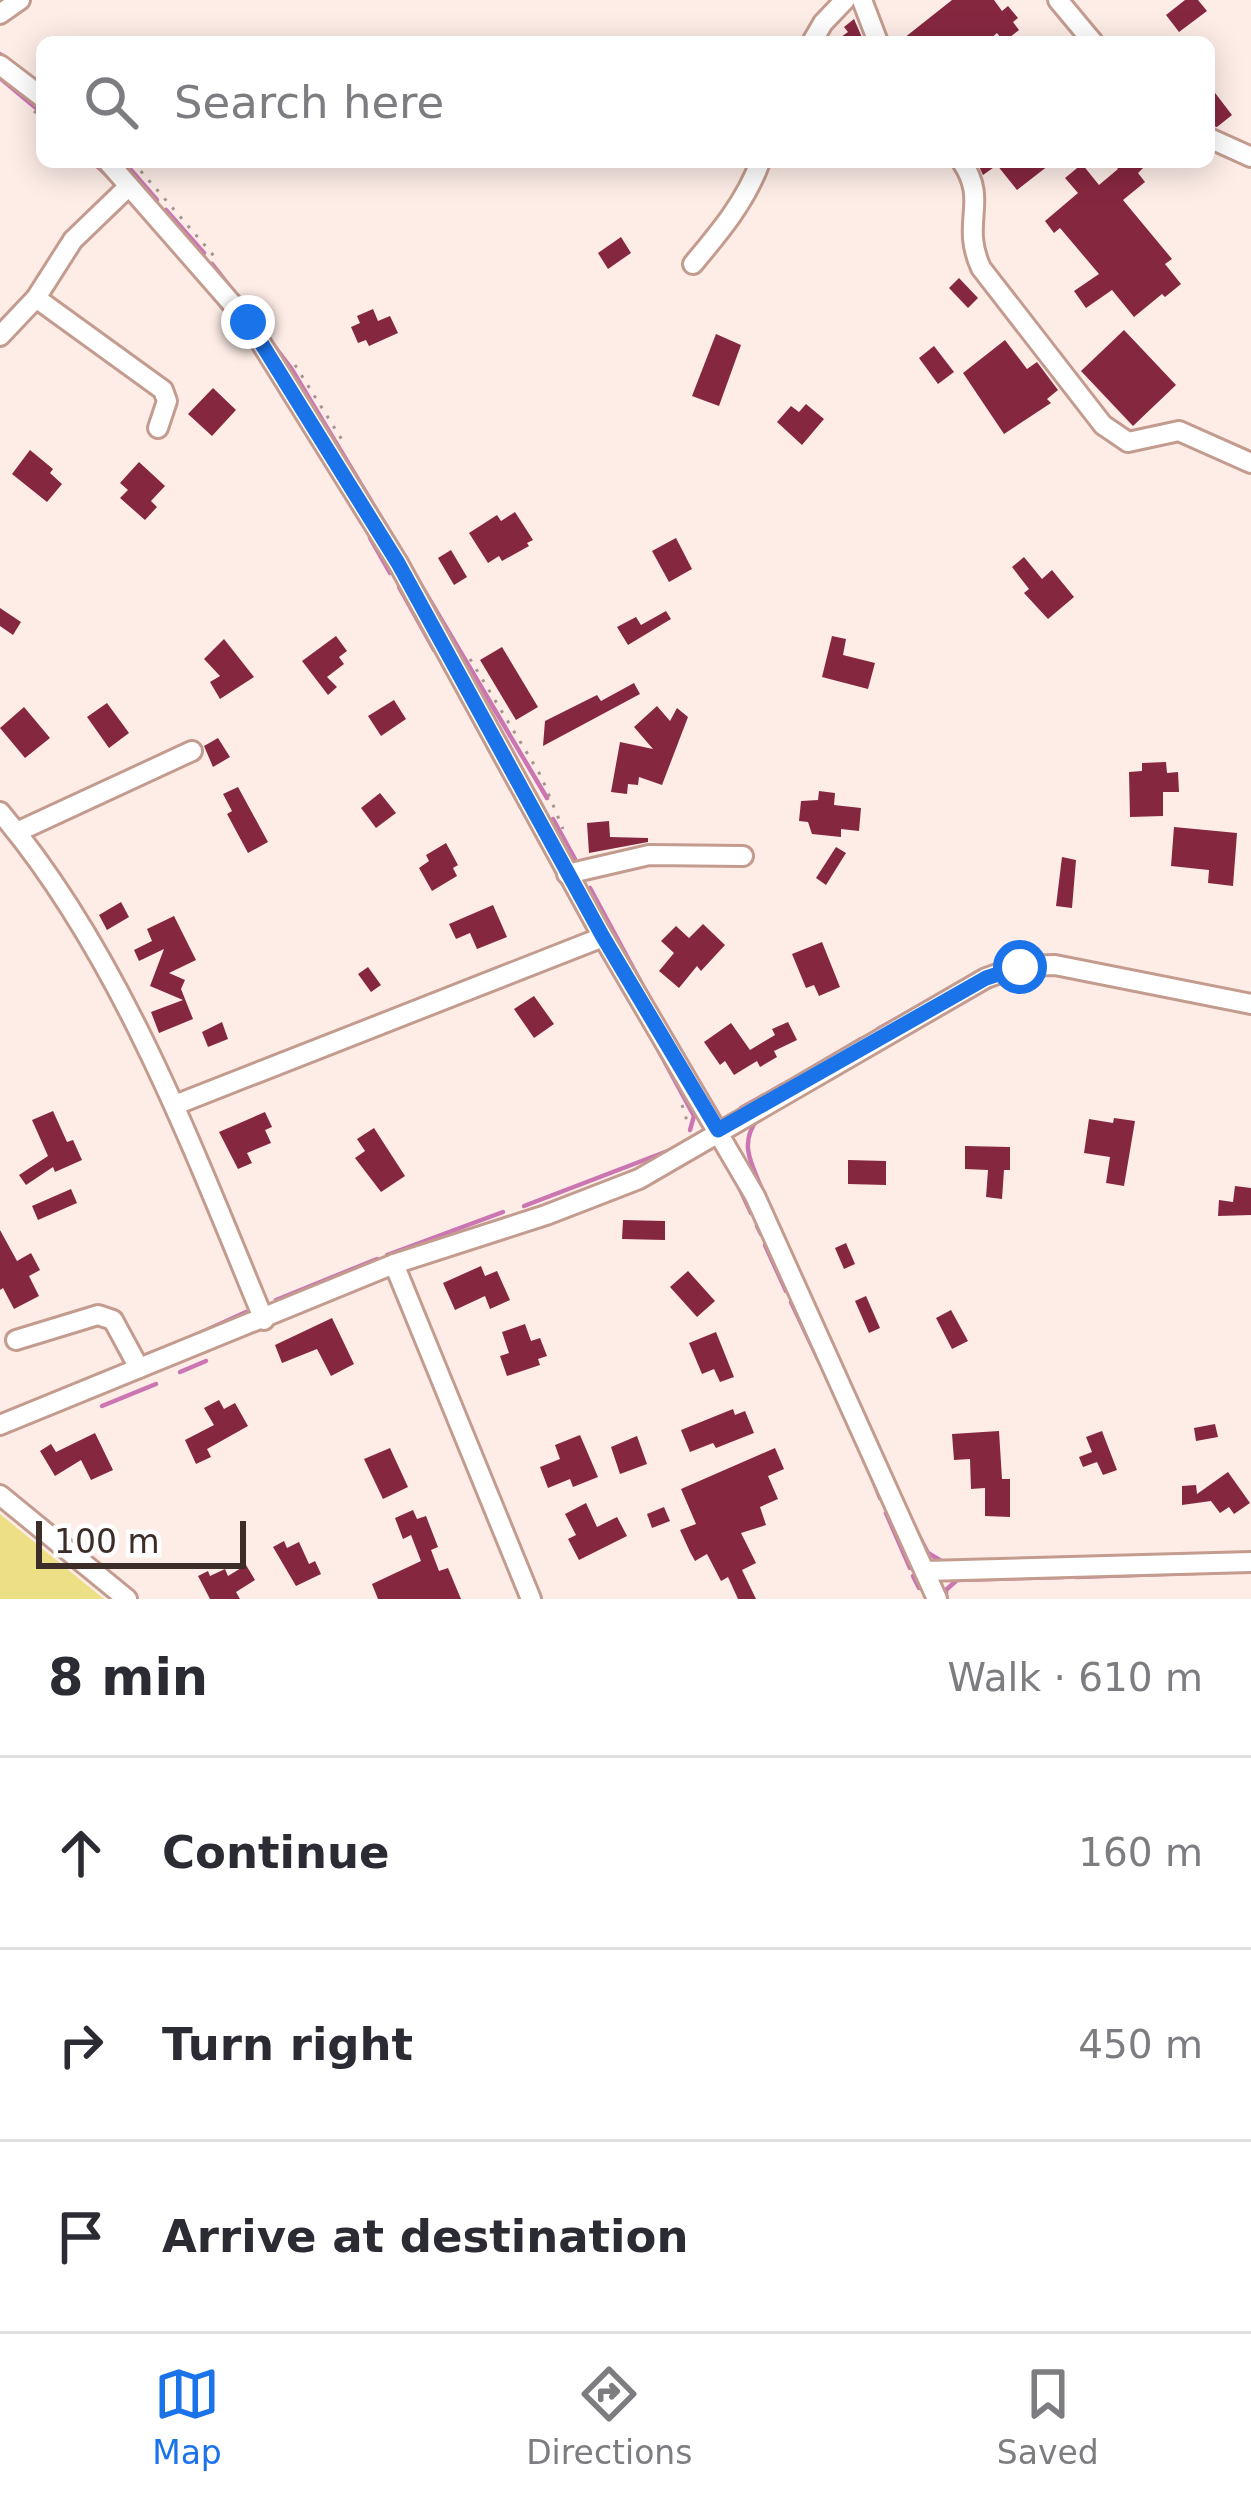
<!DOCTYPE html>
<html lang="en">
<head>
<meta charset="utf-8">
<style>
	:root { --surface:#fff; --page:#f2f2f3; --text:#2b2b33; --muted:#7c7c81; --line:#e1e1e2; --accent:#1a73e8 }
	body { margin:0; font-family:"DejaVu Sans",sans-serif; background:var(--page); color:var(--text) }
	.scale { position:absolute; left:36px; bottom:30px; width:210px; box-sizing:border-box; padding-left:12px; border:6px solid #3d2d28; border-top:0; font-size:33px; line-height:42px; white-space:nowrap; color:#3d2d28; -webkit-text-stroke:9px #fefefe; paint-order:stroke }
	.stop { position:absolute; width:36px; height:36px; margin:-27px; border:9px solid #1a73e8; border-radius:50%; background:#fff }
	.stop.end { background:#1a73e8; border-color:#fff; box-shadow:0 3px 12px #0008 }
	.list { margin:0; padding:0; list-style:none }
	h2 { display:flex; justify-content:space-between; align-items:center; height:156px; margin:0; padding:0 48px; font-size:51px }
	h2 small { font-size:39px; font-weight:400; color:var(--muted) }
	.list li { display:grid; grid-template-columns:78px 1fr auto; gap:36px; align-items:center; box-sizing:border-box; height:192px; padding:0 48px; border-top:3px solid var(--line) }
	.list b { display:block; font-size:45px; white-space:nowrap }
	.list em { font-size:39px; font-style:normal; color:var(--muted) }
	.icon { flex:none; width:66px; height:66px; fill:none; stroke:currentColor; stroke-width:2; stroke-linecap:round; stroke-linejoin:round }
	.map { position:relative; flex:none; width:1251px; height:1599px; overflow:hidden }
	.search { position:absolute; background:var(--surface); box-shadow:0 6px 30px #0003; left:36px; right:36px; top:36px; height:132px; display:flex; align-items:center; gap:30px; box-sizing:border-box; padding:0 42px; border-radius:18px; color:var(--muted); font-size:45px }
	.sheet { height:732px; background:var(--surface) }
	nav { display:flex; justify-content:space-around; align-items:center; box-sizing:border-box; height:168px; border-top:3px solid var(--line); background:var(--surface); font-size:33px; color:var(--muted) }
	nav a { display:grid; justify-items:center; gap:6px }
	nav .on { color:var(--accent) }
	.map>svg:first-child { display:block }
	.green { fill:#eddf86 }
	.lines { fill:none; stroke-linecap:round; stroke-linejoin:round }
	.stream { stroke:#cb76b2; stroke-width:4.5 }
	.building { fill:#862740 }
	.minor-casing { stroke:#c39c8f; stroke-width:24 }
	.path { stroke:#a69690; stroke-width:3; stroke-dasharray:3 9; stroke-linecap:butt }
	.minor { stroke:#fff; stroke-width:18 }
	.route { stroke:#1a73e8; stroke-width:15 }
</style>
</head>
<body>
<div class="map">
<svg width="1251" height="1599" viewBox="0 0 1251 1599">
	<rect width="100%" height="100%" fill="#feede7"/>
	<polygon class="green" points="0,1514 104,1599 0,1599"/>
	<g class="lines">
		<g class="stream">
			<polyline points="0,54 42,85"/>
			<polyline points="0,78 42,113"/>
			<polyline points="93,162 115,183"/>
			<polyline points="124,162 157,200"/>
			<polyline points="166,210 204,253"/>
			<polyline points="212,264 234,292"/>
			<polyline points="206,287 248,339"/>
			<polyline points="266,335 291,368 397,544"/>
			<polyline points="346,496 362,523"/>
			<polyline points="370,538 390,573"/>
			<polyline points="415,575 547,798"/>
			<polyline points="399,587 434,650"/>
			<polyline points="442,663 468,710"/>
			<polyline points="476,725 508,783"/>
			<polyline points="553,819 575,859"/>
			<polyline points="590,888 657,1012"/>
			<polyline points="980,991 1002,982 1032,976"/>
			<polyline points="878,1029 976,974"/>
			<polyline points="649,1033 694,1116 690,1130"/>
			<polyline points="790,1081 861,1039"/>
			<polyline points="741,1108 782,1085"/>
			<path d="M757,1120C738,1145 753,1166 763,1192"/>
			<polyline points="738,1185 751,1213"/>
			<polyline points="524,1206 673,1149"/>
			<polyline points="757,1226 761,1234"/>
			<polyline points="765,1245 786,1291"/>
			<polyline points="387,1255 503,1212"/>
			<polyline points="276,1300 377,1259"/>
			<polyline points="791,1302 818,1359"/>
			<polyline points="817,1312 834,1348"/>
			<polyline points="187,1339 246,1312"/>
			<polyline points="143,1356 177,1343"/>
			<polyline points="842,1367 901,1498"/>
			<polyline points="824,1371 836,1396"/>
			<polyline points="180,1372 206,1361"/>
			<polyline points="102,1406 156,1384"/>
			<polyline points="867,1465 880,1498"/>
			<polyline points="886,1513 910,1568"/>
			<polyline points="911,1521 928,1553 943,1562"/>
			<polyline points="913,1576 919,1588"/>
			<polyline points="1076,1577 1251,1571"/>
			<polyline points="946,1599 946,1590 957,1580 1064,1577"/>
		</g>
	</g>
	<g class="building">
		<polygon points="952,0 994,0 1002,11 1008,6 1018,18 1013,22 1019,30 1004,42 997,33 987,42 899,42"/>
		<polygon points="1185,0 1198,0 1207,11 1179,32 1166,15"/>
		<polygon points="854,19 864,42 834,42 848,32 844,27"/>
		<polygon points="1209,85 1232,115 1217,127 1209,125"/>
		<polygon points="977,162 1053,162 1017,190 997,165 983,175"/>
		<polygon points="1112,162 1138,162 1143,168 1138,173 1145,182 1123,200 1172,259 1165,264 1181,284 1165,297 1162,294 1134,317 1112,290 1086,308 1074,291 1099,274 1060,228 1054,233 1045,221 1078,193 1065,178 1082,164 1099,185 1118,169"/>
		<polygon points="621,237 631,253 608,269 598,253"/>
		<polygon points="959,278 978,298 968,308 949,288"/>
		<polygon points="373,309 378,321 390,316 398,333 369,346 366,340 358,343 351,327 360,323 357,316"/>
		<polygon points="1124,330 1176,385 1133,426 1081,371"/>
		<polygon points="716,334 741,345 719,406 692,396"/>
		<polygon points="1005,340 1027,369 1037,362 1058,390 1047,399 1051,403 1004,434 963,373"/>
		<polygon points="934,346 954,372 938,384 919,358"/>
		<polygon points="213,388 236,410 212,436 188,414"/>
		<polygon points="806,404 824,419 802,445 777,422 791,406 799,412"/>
		<polygon points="30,450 53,469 50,473 62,484 47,502 12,474"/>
		<polygon points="139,462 165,486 151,501 157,507 145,520 120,498 128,490 120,483"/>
		<polygon points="515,512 533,540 527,543 529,546 502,561 499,556 488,563 469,533 497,515 501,521"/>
		<polygon points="676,538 692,569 669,582 652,551"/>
		<polygon points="451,550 467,577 454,585 438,558"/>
		<polygon points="1024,557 1042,579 1052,570 1074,597 1048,619 1024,593 1029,589 1012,567"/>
		<polygon points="0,608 21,622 13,635 0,626"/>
		<polygon points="666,611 671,619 628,645 617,627 636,617 641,625"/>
		<polygon points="336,636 347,651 339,657 344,664 327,677 337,687 328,695 302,661"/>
		<polygon points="832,636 846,639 843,655 875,663 868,689 822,677"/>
		<polygon points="224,639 254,677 220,699 210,682 220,676 204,659"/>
		<polygon points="502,647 538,707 516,720 480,660"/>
		<polygon points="634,683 640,694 543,746 545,721 597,695 601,701"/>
		<polygon points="394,700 406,719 381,736 368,716"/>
		<polygon points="107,703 129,733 109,748 87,717"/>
		<polygon points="657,706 670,721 677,708 688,717 662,785 639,777 638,785 628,784 627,794 611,792 620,742 653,749 634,727"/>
		<polygon points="24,707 50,738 25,758 0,728"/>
		<polygon points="218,738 230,757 213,767 204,746"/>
		<polygon points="1166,762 1167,773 1178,772 1179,792 1163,792 1163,816 1130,817 1129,772 1142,771 1142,763"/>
		<polygon points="238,787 268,842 248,853 227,814 232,811 223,794"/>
		<polygon points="819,791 835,793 834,805 861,808 859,831 841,829 841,837 812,834 808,822 799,821 801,801 818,800"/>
		<polygon points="380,793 396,813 376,828 361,808"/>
		<polygon points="609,821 610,837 648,838 648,842 589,853 587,823"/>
		<polygon points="1174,827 1237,833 1233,886 1208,883 1209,870 1171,866"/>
		<polygon points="446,843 458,865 453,868 457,876 432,891 419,868 429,861 426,855"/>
		<polygon points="836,847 846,853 826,885 816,878"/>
		<polygon points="1062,857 1076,860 1072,908 1056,906"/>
		<polygon points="121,902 129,917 107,930 99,915"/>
		<polygon points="493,905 507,937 477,949 470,933 456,939 449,924"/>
		<polygon points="174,916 196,960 169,973 185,980 181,989 193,1019 159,1033 151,1012 183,1000 150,986 164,949 139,961 134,950 152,941 147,929"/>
		<polygon points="703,924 725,945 701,971 697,966 679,988 659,971 674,953 661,941 676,926 689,938"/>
		<polygon points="822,942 840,987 819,996 814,985 806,988 792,954"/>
		<polygon points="368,967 381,985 371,992 358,974"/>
		<polygon points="534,996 554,1024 534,1038 514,1009"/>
		<polygon points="222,1022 228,1039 208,1047 202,1032"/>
		<polygon points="788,1022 797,1040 774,1051 777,1057 760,1067 757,1061 734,1075 725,1061 720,1065 704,1042 731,1023 750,1050 775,1035 772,1029"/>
		<polygon points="53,1111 67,1142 73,1140 82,1160 55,1172 53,1167 26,1185 19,1175 48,1156 32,1120"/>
		<polygon points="265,1112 272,1127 265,1130 271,1143 247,1153 252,1163 238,1169 219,1132"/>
		<polygon points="1114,1118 1135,1121 1124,1186 1106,1183 1110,1157 1084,1153 1089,1119 1113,1123"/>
		<polygon points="374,1128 405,1176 381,1192 355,1158 365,1151 357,1139"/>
		<polygon points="965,1146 1010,1147 1010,1170 1004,1170 1002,1199 986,1197 988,1170 965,1169"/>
		<polygon points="848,1160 886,1161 886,1185 848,1184"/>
		<polygon points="1235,1186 1251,1188 1251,1215 1218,1216 1219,1200 1233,1202"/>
		<polygon points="71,1189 77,1203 38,1220 32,1206"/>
		<polygon points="623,1220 665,1221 665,1240 622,1239"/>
		<polygon points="0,1230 17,1261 31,1253 40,1270 29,1276 39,1296 14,1309 3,1288 0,1290"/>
		<polygon points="846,1243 855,1264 844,1269 835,1248"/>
		<polygon points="481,1266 485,1276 497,1271 510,1300 490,1309 485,1296 455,1310 443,1283"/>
		<polygon points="688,1271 715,1301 697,1317 670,1287"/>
		<polygon points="866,1296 880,1328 869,1333 855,1301"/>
		<polygon points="951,1310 968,1341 952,1349 936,1318"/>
		<polygon points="332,1318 354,1364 331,1376 317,1349 282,1363 275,1345"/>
		<polygon points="525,1324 531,1341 540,1338 547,1356 538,1359 540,1365 507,1376 500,1356 509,1353 502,1332"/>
		<polygon points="716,1332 734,1377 720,1382 714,1369 702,1374 689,1343"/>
		<polygon points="219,1400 224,1409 235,1403 248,1426 207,1449 211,1457 196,1464 185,1440 214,1425 204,1408"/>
		<polygon points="733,1409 735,1415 745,1411 754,1433 716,1448 713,1443 690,1452 681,1430"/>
		<polygon points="1215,1424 1218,1437 1196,1441 1194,1428"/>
		<polygon points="999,1431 1002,1479 1010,1479 1010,1517 985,1516 985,1488 971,1489 970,1459 954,1460 952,1434"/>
		<polygon points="1102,1431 1117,1470 1103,1475 1097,1462 1083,1467 1079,1457 1092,1452 1086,1437"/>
		<polygon points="95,1433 113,1470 91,1480 81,1460 55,1476 40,1451 51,1444 56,1452"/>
		<polygon points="580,1435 598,1477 573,1487 570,1479 548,1488 540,1467 560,1459 555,1445"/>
		<polygon points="637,1436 647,1464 620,1474 611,1447"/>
		<polygon points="390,1448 408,1487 383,1499 364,1459"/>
		<polygon points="775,1448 784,1469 768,1476 778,1499 760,1507 766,1525 741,1533 756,1563 742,1570 756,1599 738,1599 728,1577 721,1581 707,1554 695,1561 690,1552 680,1530 696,1524 681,1489"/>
		<polygon points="1228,1472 1250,1503 1234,1514 1229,1507 1220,1513 1211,1501 1182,1505 1182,1486 1196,1485 1197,1494"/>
		<polygon points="586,1503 597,1527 617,1517 627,1536 579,1560 568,1539 576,1535 565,1514"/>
		<polygon points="664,1507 670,1521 652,1528 647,1514"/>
		<polygon points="413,1510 417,1519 426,1516 438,1547 431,1550 439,1571 448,1568 461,1599 378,1599 372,1584 421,1561 411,1535 403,1539 395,1518"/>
		<polygon points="284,1541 287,1548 299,1542 309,1564 315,1561 321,1574 296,1586 273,1547"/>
		<polygon points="246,1565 255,1580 236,1592 240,1599 210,1599 198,1576 208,1571 210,1576 225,1569 228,1576"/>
	</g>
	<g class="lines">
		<g class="minor-casing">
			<g id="minor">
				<polyline points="862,0 878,42"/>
				<polyline points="1058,0 1093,42"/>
				<polyline points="0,14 20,0"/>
				<polyline points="812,42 823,23 845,0"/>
				<polyline points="0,65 42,97"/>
				<polyline points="1209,138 1251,157"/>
				<polyline points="108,162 248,322 398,563 599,930 755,1196 937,1599"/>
				<path d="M962,162C989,202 960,222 981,268L1103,425L1128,442L1179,431L1251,463"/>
				<path d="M693,264C719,233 746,201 760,162"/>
				<polyline points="36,298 163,390 167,401 158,428"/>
				<polyline points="0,336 36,298 73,240 129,186"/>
				<path d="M0,812C120,953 194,1151 264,1320"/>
				<polyline points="17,832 192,751"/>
				<polyline points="567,874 649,855 743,856"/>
				<polyline points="175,1105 603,937"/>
				<polyline points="394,1264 531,1599"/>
				<polyline points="16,1340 98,1315 113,1320 139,1368"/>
				<polyline points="0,1425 394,1264 546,1215 639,1179 986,978 1020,966 1055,965 1251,1004"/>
				<polyline points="0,1495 127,1599"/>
				<polyline points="926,1571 1251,1562"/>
			</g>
		</g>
		<g class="path">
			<polyline points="34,111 42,118"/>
			<polyline points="133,162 214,256"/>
			<polyline points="295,365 344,443"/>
			<polyline points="470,659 541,776 563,829"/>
			<polyline points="682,1105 687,1121"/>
		</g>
		<use href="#minor" class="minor"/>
	</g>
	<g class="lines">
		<polyline class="route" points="248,322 398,563 603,937 718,1130 986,978 1020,967"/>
	</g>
</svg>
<div class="scale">100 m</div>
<div class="stop" style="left:1020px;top:967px"></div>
<div class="stop end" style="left:248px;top:322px"></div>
<div class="search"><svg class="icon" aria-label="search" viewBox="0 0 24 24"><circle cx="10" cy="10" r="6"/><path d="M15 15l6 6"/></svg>Search here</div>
</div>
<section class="sheet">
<h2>8 min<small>Walk · 610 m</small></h2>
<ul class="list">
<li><svg class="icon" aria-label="ahead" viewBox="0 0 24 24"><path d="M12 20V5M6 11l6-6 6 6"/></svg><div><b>Continue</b></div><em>160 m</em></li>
<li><svg class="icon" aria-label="right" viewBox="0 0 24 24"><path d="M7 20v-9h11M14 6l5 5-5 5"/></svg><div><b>Turn right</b></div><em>450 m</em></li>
<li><svg class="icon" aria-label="arrive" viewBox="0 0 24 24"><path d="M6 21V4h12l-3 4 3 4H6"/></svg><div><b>Arrive at destination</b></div></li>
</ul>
</section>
<nav>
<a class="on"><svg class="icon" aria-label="map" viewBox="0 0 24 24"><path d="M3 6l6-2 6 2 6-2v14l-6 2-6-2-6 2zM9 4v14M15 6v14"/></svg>Map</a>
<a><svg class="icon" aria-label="directions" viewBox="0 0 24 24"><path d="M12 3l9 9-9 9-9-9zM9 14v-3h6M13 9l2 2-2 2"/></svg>Directions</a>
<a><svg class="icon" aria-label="saved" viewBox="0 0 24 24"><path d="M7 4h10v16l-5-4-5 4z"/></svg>Saved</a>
</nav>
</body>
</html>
